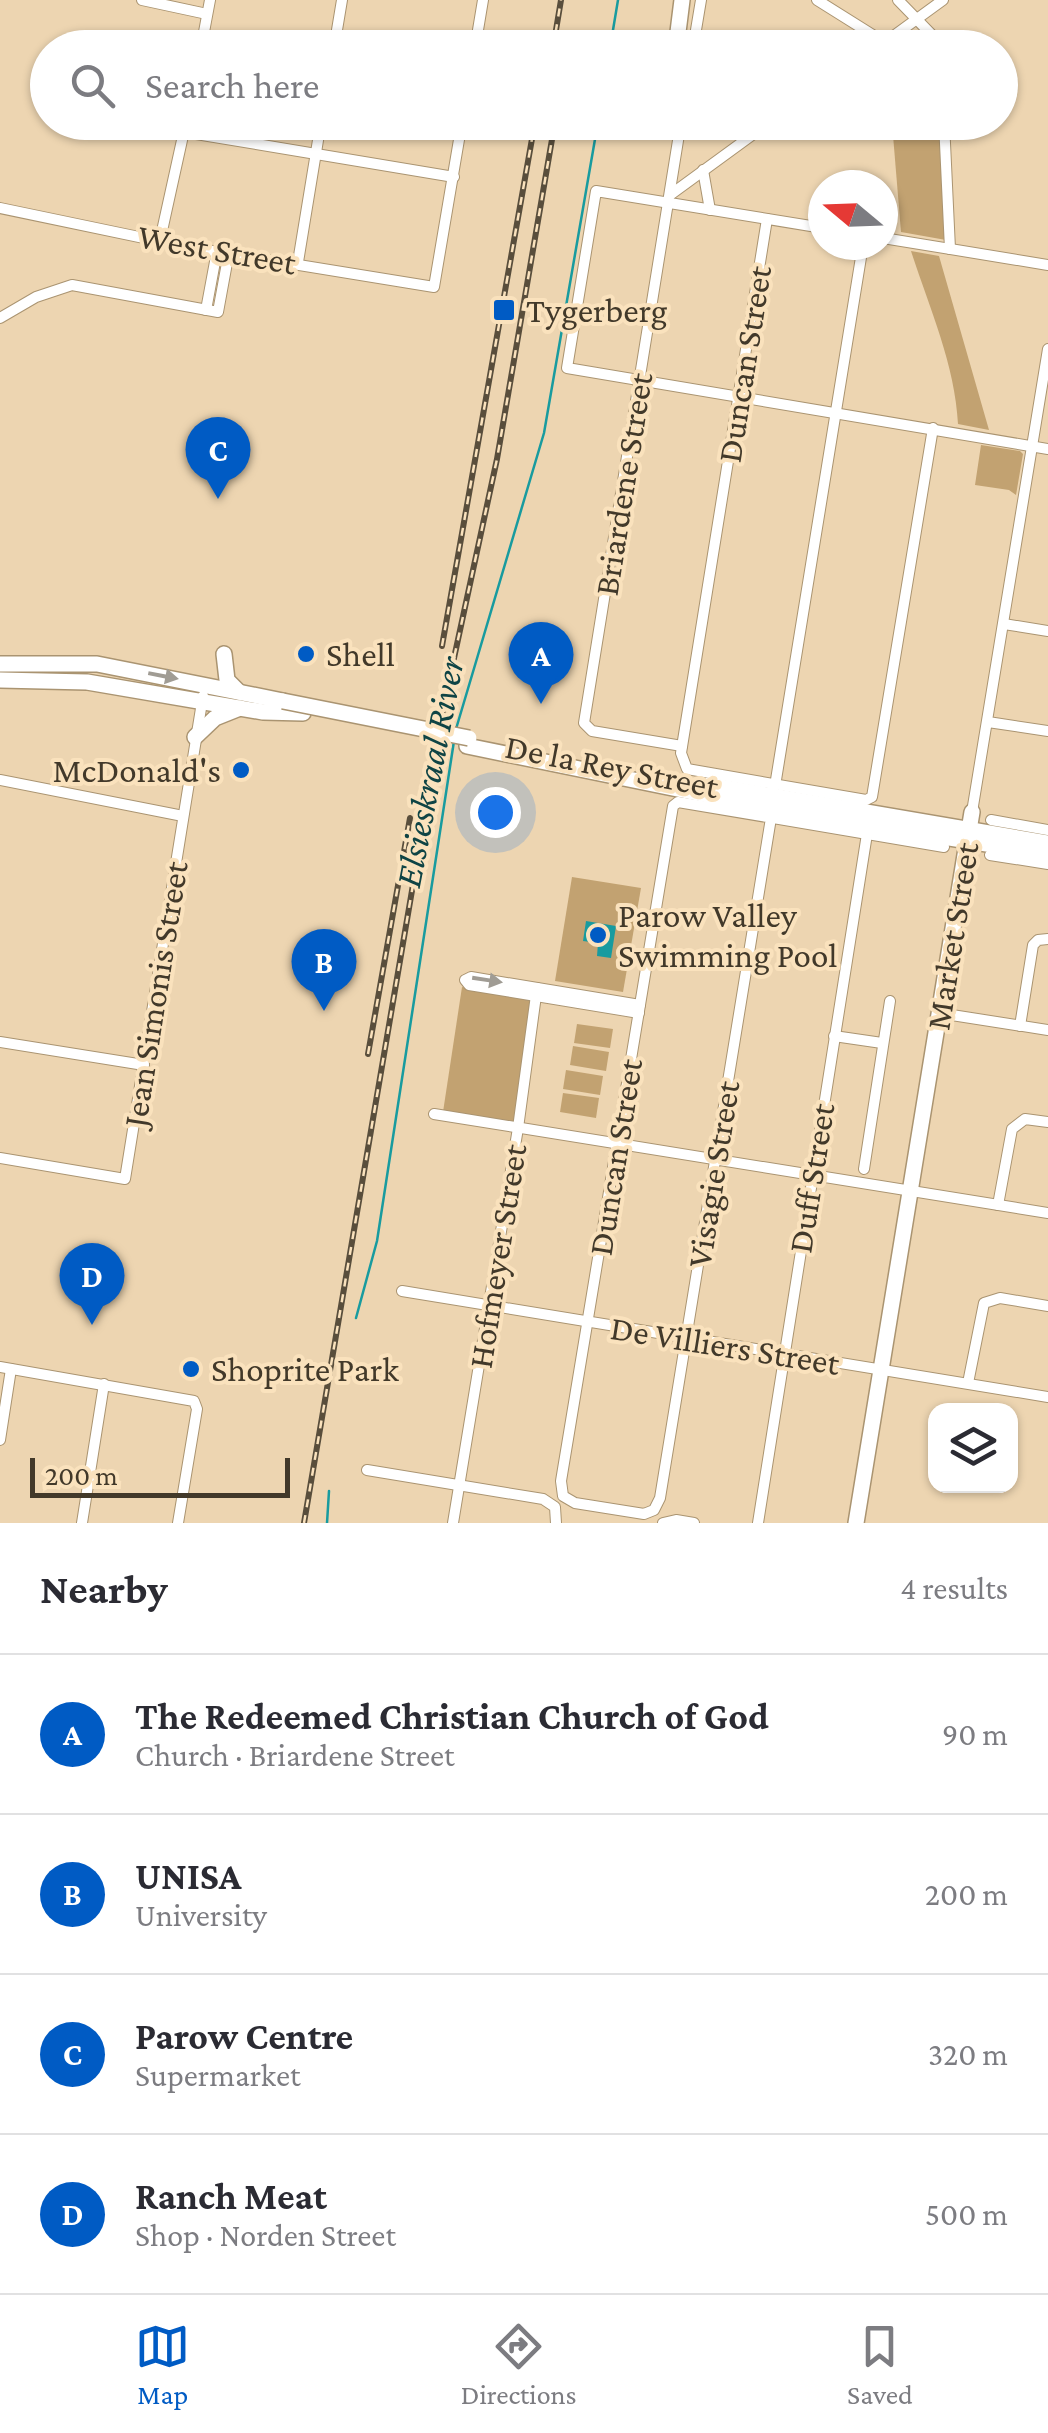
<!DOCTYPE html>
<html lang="en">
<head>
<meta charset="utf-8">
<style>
	:root { --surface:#fff; --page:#f2f2f3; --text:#2b2b33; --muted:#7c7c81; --line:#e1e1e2; --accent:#005bc4 }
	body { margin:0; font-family:"Crimson Pro",serif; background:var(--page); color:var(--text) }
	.controls { position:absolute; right:30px; bottom:30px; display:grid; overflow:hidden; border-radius:20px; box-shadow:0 2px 8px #0004 }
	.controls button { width:90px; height:90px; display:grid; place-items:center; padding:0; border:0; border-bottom:2px solid var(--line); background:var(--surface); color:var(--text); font:50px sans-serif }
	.compass { position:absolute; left:808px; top:170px; width:90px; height:90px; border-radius:50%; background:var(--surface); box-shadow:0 2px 8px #0004; rotate:289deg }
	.scale { position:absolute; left:30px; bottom:25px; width:260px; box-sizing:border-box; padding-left:10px; border:5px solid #42392a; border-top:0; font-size:28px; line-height:35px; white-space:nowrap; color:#42392a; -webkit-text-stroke:8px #fae2bd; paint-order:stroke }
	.you { position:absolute; left:495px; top:812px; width:35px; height:35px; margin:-25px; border:8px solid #fff; border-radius:50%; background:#1a73e8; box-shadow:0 0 0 15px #1a73e833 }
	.badge { display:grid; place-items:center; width:65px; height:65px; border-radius:50%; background:var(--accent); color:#fff; font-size:32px; font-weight:700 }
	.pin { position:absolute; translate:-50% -82px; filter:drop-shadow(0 2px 5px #0008) }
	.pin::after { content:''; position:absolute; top:52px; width:35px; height:30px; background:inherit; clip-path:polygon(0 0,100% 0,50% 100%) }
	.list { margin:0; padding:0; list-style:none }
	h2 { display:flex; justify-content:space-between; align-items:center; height:130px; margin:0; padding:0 40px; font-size:42px }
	h2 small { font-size:32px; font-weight:400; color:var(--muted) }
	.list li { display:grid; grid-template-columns:65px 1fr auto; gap:30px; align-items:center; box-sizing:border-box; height:160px; padding:0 40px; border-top:2px solid var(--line) }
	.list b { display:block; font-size:38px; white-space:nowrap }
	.list p { margin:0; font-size:32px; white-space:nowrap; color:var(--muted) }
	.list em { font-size:32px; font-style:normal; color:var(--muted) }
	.icon { flex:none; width:55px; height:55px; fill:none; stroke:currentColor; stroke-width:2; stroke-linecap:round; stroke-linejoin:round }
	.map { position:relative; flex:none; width:1048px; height:1523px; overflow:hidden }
	.search { position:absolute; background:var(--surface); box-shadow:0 2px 8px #0004; left:30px; right:30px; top:30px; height:110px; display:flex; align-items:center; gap:25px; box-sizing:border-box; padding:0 35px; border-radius:55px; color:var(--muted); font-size:38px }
	.sheet { height:770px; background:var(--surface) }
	nav { display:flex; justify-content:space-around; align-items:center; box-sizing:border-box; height:140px; border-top:2px solid var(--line); background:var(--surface); font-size:28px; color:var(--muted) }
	nav a { display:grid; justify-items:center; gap:5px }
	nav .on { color:var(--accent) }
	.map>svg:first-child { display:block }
	.green { fill:#c2a271 }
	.water { fill:#189b9f }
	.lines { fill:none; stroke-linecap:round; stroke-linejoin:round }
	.stream { stroke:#189b9f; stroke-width:2.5 }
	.street-casing { stroke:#aa9471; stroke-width:12 }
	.secondary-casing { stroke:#aa9471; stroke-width:18 }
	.street { stroke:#fff; stroke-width:10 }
	.secondary { stroke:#fff; stroke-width:15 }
	.rail-casing { stroke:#594e3c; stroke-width:6 }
	.rail { stroke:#fae2bd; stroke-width:2.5; stroke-dasharray:8; stroke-linecap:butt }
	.secondary-bridge-casing { stroke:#aa9471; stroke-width:18; stroke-linecap:butt }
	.secondary-bridge { stroke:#fff; stroke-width:15 }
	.oneway { fill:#a09c94 }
	.poi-dot { fill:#005bc4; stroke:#fae2bd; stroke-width:4 }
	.labels { text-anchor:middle; stroke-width:8; stroke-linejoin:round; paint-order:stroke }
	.street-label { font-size:35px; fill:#42392a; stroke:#fae2bd }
	.poi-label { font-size:35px; fill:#42392a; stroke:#fae2bd; text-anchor:start }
	.water-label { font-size:38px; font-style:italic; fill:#0f4445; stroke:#fae2bd }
</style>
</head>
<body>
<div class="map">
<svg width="1048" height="1523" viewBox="0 0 1048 1523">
	<rect width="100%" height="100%" fill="#edd5b1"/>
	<g class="green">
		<polygon points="892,123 940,123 946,240 901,232"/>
		<path d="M911,251L939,256L989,430L958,424C955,364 929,307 911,251Z"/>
		<polygon points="981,445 1020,451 1023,454 1016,495 1009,490 975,485"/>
		<polygon points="572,877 641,888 623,992 555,981"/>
		<polygon points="462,987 531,1000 514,1124 443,1112"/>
		<polygon points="577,1024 613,1029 610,1048 574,1043"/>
		<polygon points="573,1046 609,1052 606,1071 570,1065"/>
		<polygon points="566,1070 603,1076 600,1095 563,1089"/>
		<polygon points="563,1093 599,1098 596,1118 560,1112"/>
	</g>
	<polygon class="water" points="586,921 616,926 611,958 597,956 598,943 583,941"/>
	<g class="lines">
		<g class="stream">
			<polyline points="610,48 618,0"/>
			<polyline points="456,729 544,433 598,122"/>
			<polyline points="356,1318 377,1241 454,741"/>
			<polyline points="327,1523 329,1491"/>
		</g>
		<g class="street-casing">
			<g id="street">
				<polyline points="142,0 207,14"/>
				<polyline points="817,0 884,42"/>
				<polyline points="898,0 931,34 939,48"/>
				<polyline points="202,39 251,48"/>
				<polyline points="201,48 210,0"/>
				<polyline points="334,48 342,0"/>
				<polyline points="475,48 483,0"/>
				<polyline points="693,48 701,0"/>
				<polyline points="877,48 943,0"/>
				<polyline points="681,122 584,723 592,731 682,746"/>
				<polyline points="944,122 950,249"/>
				<polyline points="184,132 454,177"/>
				<polyline points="703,170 710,210"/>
				<polyline points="670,195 770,122"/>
				<polyline points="0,208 182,246 434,287 462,122"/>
				<polyline points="767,219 681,753 687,769 866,800 872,797 933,428"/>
				<polyline points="823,228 596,191 567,368 1048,449"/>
				<polyline points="883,238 1048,265"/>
				<polyline points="160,240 186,122"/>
				<polyline points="298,262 321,122"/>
				<polyline points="206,310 217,251"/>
				<polyline points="0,318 36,297 72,285 218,312 229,252"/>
				<polyline points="1004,624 1048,631"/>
				<polyline points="988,722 1048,731"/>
				<polyline points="0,780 183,816"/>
				<polyline points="775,786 863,245"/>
				<polyline points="972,812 1048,349"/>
				<polyline points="771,818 660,1498 654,1510 644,1514 575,1503 563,1496 561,1481 673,806 678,802 944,847"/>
				<polyline points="991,820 1048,830"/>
				<polyline points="990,855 1048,864"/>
				<polyline points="639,1013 469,985 465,980 471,977 640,1005"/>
				<polyline points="939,1013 1048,1030"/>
				<polyline points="1020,1026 1033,945 1038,940 1048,939"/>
				<polyline points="834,1036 882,1043"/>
				<polyline points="0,1042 144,1065"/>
				<polyline points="434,1114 1048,1213"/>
				<polyline points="0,1158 125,1179 203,696"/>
				<polyline points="864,1169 890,1001"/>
				<polyline points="998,1205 1012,1129 1025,1119 1048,1122"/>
				<polyline points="402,1291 1048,1397"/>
				<polyline points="0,1367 194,1401 197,1409 178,1523"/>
				<polyline points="968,1383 984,1303 1000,1298 1048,1306"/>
				<polyline points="0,1440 11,1369"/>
				<polyline points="367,1470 543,1499 555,1507 556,1523"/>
				<polyline points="82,1523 104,1384"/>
				<polyline points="453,1523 518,1128 537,988"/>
				<polyline points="663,1523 676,1520 694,1523"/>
				<polyline points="758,1523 867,834"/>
			</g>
		</g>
		<g class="secondary-casing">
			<g id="secondary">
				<polyline points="676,48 682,0"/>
				<polyline points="224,654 227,680 239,692"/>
				<polyline points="0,664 97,664 283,701"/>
				<polyline points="0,680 87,682 263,712 303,713"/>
				<polyline points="195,737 215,718 240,708"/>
				<polyline points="467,746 795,813 1048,854"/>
				<polyline points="709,785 1048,843"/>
				<polyline points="856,1523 972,812"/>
			</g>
		</g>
		<use href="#street" class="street"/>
		<use href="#secondary" class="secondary"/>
		<g class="rail-casing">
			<g id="rail">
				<polyline points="553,48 561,0"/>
				<polyline points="442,646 535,122"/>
				<polyline points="368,1054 410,818"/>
				<polyline points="304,1523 443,709 497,459 555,122"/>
			</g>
		</g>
		<use href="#rail" class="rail"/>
		<g class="secondary-bridge-casing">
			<polyline id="secondary-bridge" points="283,701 469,738"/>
		</g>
		<use href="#secondary-bridge" class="secondary-bridge"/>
	</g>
	<defs><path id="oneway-solid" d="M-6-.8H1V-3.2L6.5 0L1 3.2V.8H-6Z" transform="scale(2.5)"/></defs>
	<g class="oneway">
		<use href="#oneway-solid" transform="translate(163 676) rotate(11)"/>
		<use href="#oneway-solid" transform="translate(487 980) rotate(9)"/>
	</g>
	<g class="poi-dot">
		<rect x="492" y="298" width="24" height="24" rx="5"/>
		<circle cx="306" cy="654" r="10"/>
		<circle cx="241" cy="770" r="10"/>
		<circle cx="598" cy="935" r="10"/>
		<circle cx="191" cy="1369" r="10"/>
	</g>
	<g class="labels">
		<g class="street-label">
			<text transform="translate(217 249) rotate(10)" y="12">West Street</text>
			<text transform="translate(744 364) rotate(-81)" y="12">Duncan Street</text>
			<text transform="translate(623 484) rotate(-81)" y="12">Briardene Street</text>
			<text transform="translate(612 766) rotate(11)" y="12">De la Rey Street</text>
			<text transform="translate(952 936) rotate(-81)" y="12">Market Street</text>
			<text transform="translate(155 994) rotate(-81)" y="12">Jean Simonis Street</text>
			<text transform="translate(615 1157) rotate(-81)" y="12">Duncan Street</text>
			<text transform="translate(713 1174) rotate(-81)" y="12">Visagie Street</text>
			<text transform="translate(811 1178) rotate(-81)" y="12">Duff Street</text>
			<text transform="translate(497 1256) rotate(-81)" y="12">Hofmeyer Street</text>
			<text transform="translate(725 1345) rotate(9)" y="12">De Villiers Street</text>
		</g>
		<g class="poi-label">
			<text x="526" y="322">Tygerberg</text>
			<text x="326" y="666">Shell</text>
			<text x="221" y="782" text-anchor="end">McDonald's</text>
			<text x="618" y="927">Parow Valley<tspan x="618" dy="40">Swimming Pool</tspan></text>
			<text x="211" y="1381">Shoprite Park</text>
		</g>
		<g class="water-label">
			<text transform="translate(429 772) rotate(-79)" y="13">Elsieskraal River</text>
		</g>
	</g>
</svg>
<div class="controls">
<button><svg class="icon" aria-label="layers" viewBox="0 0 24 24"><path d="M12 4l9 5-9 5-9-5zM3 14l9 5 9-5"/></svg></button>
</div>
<svg class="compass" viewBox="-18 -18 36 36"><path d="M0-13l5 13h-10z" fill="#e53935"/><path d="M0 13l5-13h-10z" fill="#7c7c81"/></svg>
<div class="scale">200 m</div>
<div class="you"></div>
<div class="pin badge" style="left:541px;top:704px">A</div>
<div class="pin badge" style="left:324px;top:1011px">B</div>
<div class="pin badge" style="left:218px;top:499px">C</div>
<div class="pin badge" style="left:92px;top:1325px">D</div>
<div class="search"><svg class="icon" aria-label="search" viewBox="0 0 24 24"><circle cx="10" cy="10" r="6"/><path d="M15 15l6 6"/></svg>Search here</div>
</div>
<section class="sheet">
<h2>Nearby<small>4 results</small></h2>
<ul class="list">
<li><span class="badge">A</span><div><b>The Redeemed Christian Church of God</b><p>Church · Briardene Street</p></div><em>90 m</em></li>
<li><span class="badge">B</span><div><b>UNISA</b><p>University</p></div><em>200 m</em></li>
<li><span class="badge">C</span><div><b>Parow Centre</b><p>Supermarket</p></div><em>320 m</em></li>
<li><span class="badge">D</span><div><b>Ranch Meat</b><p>Shop · Norden Street</p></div><em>500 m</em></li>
</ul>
</section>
<nav>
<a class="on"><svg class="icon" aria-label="map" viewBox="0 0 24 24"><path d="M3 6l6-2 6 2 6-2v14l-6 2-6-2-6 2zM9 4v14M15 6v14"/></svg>Map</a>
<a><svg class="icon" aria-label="directions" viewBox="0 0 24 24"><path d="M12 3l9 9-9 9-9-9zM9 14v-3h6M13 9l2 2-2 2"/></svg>Directions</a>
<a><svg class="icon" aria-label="saved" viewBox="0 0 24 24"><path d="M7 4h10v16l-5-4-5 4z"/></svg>Saved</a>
</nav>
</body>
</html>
